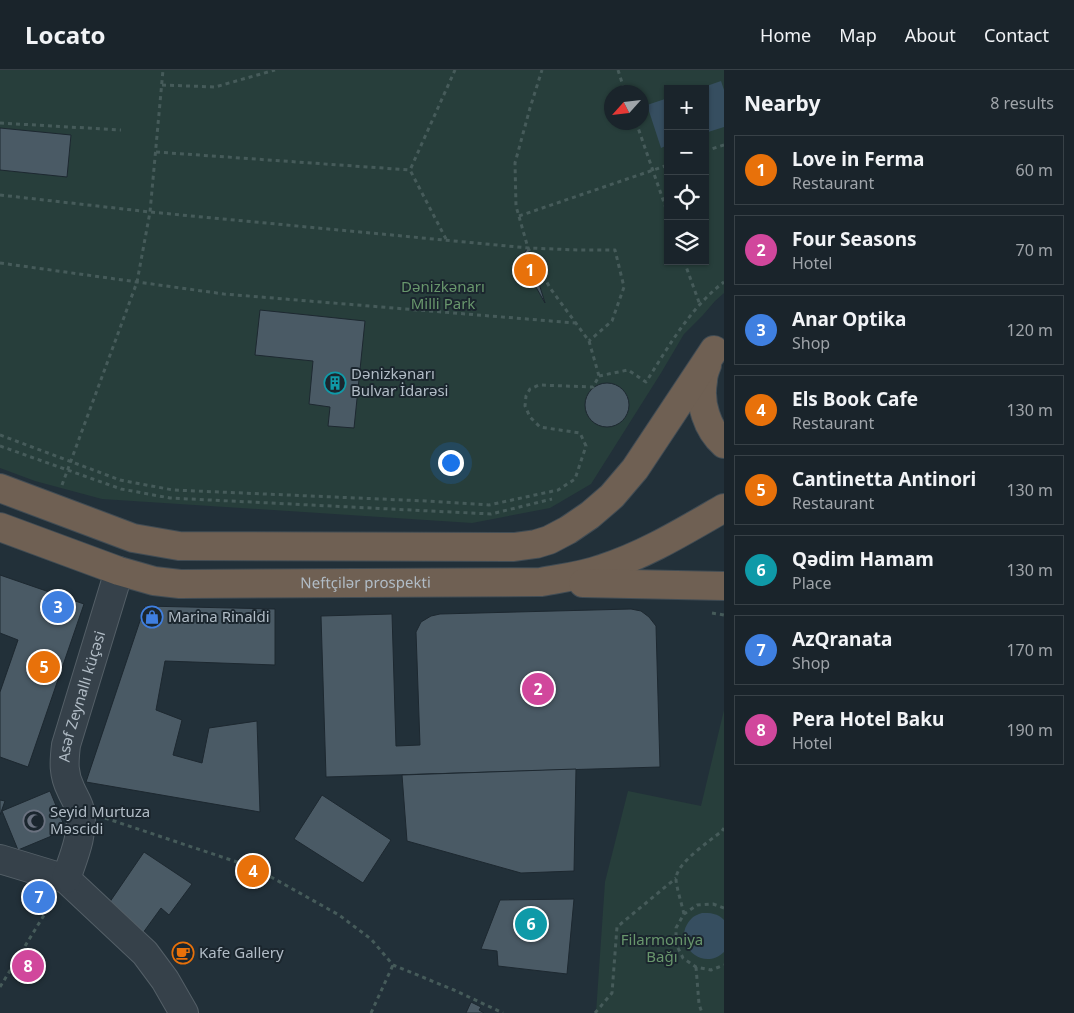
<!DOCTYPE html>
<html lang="en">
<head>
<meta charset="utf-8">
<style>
	:root { --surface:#1a242b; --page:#273037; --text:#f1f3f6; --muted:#9fa4a9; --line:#384147; --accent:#87c2f5 }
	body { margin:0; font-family:"Noto Sans",sans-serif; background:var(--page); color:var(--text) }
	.controls { position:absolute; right:15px; top:15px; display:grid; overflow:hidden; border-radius:0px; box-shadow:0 1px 4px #0004 }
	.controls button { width:45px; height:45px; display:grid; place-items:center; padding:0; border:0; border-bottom:1px solid var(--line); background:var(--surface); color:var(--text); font:25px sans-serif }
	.compass { position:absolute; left:604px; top:15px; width:45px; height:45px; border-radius:50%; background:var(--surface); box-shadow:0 1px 4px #0004; rotate:243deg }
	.you { position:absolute; left:450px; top:392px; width:18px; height:18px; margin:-12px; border:4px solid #fff; border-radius:50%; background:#1a73e8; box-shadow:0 0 0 8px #1a73e833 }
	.badge { display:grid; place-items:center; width:32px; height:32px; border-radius:50%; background:var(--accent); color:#fff; font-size:16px; font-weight:700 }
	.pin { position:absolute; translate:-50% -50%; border:2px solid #fff; box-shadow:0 1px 5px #0006 }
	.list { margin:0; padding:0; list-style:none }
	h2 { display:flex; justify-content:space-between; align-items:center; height:65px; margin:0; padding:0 20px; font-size:21px }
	h2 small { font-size:16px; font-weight:400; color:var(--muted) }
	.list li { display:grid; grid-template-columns:32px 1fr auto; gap:15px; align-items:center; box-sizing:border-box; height:70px; margin:0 10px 10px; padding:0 10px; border:1px solid var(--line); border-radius:0px }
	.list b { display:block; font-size:19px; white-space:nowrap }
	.list p { margin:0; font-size:16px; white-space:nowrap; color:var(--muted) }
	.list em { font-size:16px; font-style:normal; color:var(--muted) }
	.icon { flex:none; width:28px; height:28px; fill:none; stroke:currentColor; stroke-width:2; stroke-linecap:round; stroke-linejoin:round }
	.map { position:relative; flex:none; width:724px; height:943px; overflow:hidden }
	header { display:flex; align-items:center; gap:30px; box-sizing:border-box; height:70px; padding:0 25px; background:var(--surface); border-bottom:1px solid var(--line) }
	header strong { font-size:24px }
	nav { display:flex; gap:28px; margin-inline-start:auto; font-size:18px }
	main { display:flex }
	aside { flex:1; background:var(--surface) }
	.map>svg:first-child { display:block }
	.green { fill:#273e3b; fill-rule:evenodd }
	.water { fill:#364e60 }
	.building { fill:#4a5a65; stroke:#1d2830 }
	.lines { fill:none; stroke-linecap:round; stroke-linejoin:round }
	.minor-casing { stroke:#545f67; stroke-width:30 }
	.highway-casing { stroke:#414c54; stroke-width:30 }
	.path { stroke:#465b5a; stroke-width:3; stroke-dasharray:4 4; stroke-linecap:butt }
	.minor { stroke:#36414a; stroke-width:28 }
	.highway { stroke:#6f6053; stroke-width:28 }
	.labels { text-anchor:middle; stroke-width:4; stroke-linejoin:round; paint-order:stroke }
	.park-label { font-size:15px; fill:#68966c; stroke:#1b262e }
	.poi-label { font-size:15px; fill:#b1bcc6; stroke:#1b262e; text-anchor:start }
	.street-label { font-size:15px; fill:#b1bcc6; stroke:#1b262e }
</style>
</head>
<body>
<header>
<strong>Locato</strong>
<nav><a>Home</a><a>Map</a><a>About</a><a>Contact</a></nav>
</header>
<main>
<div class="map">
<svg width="724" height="943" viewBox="0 0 724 943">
	<rect width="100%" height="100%" fill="#223039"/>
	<g class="green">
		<path d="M0,0H724V223L715,231L703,245L684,264L661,303L591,414L550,438L472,453L102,429L35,411L0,398ZM668,19H705V191H668ZM612,22H642V52H612Z"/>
		<polygon points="724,640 724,943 596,943 605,812 628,721 701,736"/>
	</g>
	<g class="water">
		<polygon points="721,11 724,20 724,57 705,63 705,19 698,19"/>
		<polygon points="668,28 668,75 661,78 647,35"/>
		<path d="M702,843C710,843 718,843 724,850V882C701,904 669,870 692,848C694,846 698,844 702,843Z"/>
	</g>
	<g class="building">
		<polygon points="0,58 71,65 67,107 0,100"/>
		<polygon points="528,178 545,233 520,189"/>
		<polygon points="260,240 365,251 354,358 328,356 330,337 309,334 313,291 255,285"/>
		<circle cx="607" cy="335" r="22"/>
		<polygon points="0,505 84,534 28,697 0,687 0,622 18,570 0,563"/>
		<polygon points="145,536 275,539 275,595 165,591 156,640 182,650 173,685 202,693 209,658 257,651 260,742 86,712"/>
		<polygon points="631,539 641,541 649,547 656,556 660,697 326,707 321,546 392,544 396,676 420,675 416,562 421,552 431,546 440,544"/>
		<polygon points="576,699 574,801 521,803 407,771 402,705"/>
		<polygon points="50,721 66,760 18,780 2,741"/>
		<polygon points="322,725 391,770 363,813 294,769"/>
		<polygon points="0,730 5,731 0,745"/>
		<polygon points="144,782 192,814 169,845 161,838 140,867 105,839"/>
		<polygon points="574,829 567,904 498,896 497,881 481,879 500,830"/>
		<polygon points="471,932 481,937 479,940 484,943 466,943"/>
	</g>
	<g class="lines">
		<g class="minor-casing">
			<g id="minor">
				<polyline points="0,789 66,809 145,883 165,910 184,943"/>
				<path id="s1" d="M66,809C73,788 84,764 80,741C79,734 74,727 71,720C63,704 64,692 66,675L119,501"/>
			</g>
		</g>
		<g class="highway-casing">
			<g id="highway">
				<path d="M707,295C705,300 703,305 703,311C699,333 707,359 724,374"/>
				<polyline points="0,418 133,468 179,476 514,477 536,474 549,470 568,460 590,445 612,426 635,399 714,280"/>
				<path id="s2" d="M0,457L119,501L154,511L180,514L541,512C561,508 582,506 601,499C645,485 684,461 724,438"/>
				<polyline points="583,513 724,516"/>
			</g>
		</g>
		<g class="path">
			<polyline points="618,0 625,22"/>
			<polyline points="162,15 215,17 275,0"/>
			<polyline points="636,52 668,144"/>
			<polyline points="0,53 121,60"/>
			<polyline points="705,81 724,75"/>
			<polyline points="156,82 410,100"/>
			<polyline points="0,125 150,142 528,178 578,180 615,180 624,217 612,251 589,271"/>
			<polyline points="519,146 668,95"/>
			<polyline points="446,169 410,100 455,0"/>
			<polyline points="684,191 700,235"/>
			<polyline points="0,193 224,224 575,253"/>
			<path d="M599,306L628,300L646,312C669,276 690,238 724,212"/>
			<polyline points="0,365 120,410 173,420 426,431 489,435 558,420 575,409 586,376 580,363 540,357 530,347 525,336 526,326 530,319 539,315 593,317 599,306 589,271 550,218 528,178 516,136 515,93 530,38 542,0"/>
			<polyline points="0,376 121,419 170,428 491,444 552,429"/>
			<polyline points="62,415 137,212 150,142 163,0"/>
			<polyline points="712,543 724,545"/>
			<polyline points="105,748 255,798 339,845 371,869 393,895 454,920 503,943"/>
			<polyline points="724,838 713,834 697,835 684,844 676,858 676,874 683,888 696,897 711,900 724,895"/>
			<path d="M684,844C682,835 676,816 676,809C676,793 710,771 722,761L724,758"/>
			<polyline points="696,897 699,934 702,943"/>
			<polyline points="0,917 52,832"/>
			<polyline points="371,943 393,895"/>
			<polyline points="595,943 612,923 617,857 676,808"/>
		</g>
		<use href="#minor" class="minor"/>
		<use href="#highway" class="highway"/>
	</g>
	<defs>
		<g id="building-ring" transform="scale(1.125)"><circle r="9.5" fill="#1b262e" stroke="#0f9aa8" stroke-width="1.5"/><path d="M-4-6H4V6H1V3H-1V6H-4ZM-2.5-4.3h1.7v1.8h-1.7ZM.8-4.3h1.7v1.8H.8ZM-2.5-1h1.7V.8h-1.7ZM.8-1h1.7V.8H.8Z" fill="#0f9aa8"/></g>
		<g id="shop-ring" transform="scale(1.125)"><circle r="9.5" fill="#1b262e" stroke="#3f7fe0" stroke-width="1.5"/><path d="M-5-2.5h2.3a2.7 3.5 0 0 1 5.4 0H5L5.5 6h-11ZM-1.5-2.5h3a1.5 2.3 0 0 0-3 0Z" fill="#3f7fe0"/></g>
		<g id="mosque-ring" transform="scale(1.125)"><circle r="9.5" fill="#1b262e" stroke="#6b7280" stroke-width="1.5"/><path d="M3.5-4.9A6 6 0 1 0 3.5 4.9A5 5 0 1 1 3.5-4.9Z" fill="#6b7280"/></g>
		<g id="cafe-ring" transform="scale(1.125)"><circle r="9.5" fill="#1b262e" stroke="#e8710a" stroke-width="1.5"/><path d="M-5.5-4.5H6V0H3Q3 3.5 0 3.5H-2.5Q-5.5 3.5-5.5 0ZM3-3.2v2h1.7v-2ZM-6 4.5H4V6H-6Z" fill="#e8710a"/></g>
	</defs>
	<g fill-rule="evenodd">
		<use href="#building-ring" x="335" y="313"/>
		<use href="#shop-ring" x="152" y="547"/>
		<use href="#mosque-ring" x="34" y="751"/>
		<use href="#cafe-ring" x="183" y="883"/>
	</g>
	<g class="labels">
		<g class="park-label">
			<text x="443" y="222">Dənizkənarı<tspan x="443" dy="17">Milli Park</tspan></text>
			<text x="662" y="875">Filarmoniya<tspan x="662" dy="17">Bağı</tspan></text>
		</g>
		<g class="poi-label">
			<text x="351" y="309">Dənizkənarı<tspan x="351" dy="17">Bulvar İdarəsi</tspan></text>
			<text x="168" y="552">Marina Rinaldi</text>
			<text x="50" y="747">Seyid Murtuza<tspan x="50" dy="17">Məscidi</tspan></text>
			<text x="199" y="888">Kafe Gallery</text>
		</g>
		<g class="street-label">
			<text dy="5" stroke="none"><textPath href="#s2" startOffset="375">Neftçilər prospekti</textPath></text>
			<text dy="5" stroke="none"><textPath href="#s1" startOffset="190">Asəf Zeynallı küçəsi</textPath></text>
		</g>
	</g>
</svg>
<div class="controls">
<button>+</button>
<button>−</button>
<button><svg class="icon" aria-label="locate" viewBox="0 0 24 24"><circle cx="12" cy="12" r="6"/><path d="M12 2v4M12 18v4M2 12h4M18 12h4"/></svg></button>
<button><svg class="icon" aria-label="layers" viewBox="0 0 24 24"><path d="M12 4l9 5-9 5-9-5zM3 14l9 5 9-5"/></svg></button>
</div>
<svg class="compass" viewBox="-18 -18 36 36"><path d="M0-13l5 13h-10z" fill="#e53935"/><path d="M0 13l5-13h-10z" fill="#9fa4a9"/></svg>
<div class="you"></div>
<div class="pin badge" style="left:530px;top:200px;background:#e8710a">1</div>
<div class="pin badge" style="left:538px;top:619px;background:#d1479c">2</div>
<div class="pin badge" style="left:58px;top:537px;background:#3f7fe0">3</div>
<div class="pin badge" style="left:253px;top:801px;background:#e8710a">4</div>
<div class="pin badge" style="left:44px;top:597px;background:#e8710a">5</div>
<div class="pin badge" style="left:531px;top:854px;background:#0f9aa8">6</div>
<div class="pin badge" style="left:39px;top:827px;background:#3f7fe0">7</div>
<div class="pin badge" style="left:28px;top:896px;background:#d1479c">8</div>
</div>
<aside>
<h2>Nearby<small>8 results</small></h2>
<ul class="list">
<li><span class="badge" style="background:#e8710a">1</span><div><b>Love in Ferma</b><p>Restaurant</p></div><em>60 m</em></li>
<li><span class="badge" style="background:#d1479c">2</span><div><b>Four Seasons</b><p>Hotel</p></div><em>70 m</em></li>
<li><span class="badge" style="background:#3f7fe0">3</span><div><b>Anar Optika</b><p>Shop</p></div><em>120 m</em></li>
<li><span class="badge" style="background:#e8710a">4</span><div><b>Els Book Cafe</b><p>Restaurant</p></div><em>130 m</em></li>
<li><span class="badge" style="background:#e8710a">5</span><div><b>Cantinetta Antinori</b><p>Restaurant</p></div><em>130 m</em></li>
<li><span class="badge" style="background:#0f9aa8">6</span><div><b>Qədim Hamam</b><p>Place</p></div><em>130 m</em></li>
<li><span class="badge" style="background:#3f7fe0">7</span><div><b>AzQranata</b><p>Shop</p></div><em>170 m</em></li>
<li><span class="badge" style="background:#d1479c">8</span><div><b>Pera Hotel Baku</b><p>Hotel</p></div><em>190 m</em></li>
</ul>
</aside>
</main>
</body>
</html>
